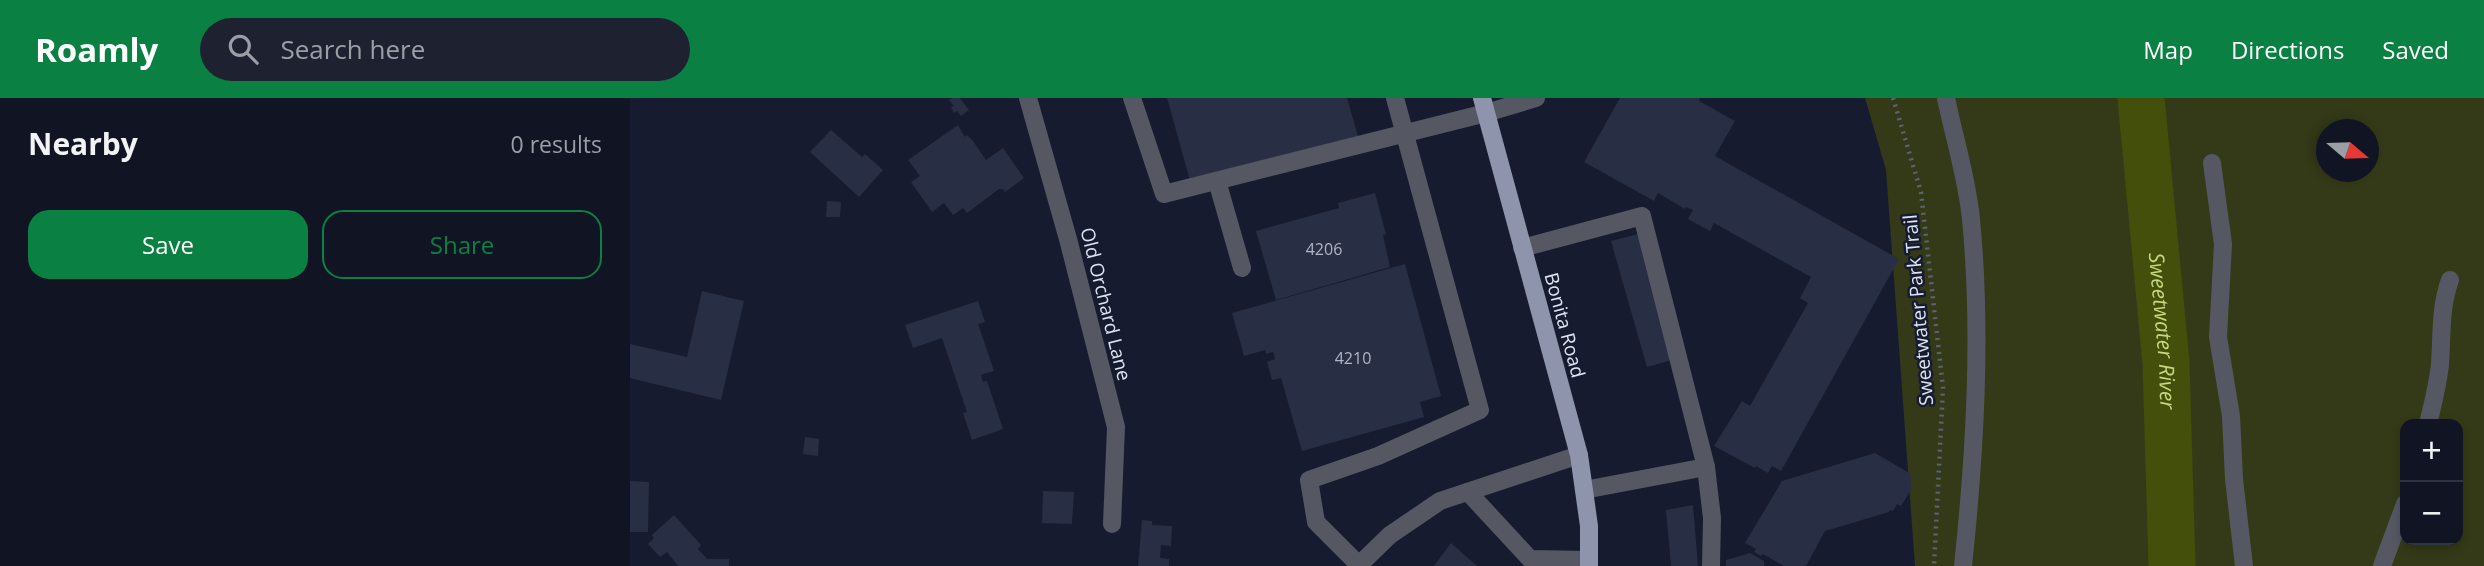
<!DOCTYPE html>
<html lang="en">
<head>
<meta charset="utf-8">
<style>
	:root { --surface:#101423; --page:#1e2130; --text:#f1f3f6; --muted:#9c9ea6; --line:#303341; --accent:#0b8043 }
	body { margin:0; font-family:"Open Sans",sans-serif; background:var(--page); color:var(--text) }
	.controls { position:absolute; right:21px; bottom:21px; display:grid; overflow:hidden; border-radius:14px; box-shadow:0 4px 10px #0003 }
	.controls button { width:63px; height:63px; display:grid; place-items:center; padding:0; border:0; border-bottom:2px solid var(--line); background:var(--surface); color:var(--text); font:35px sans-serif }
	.compass { position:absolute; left:1686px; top:21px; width:63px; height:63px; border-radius:50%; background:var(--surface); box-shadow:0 4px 10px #0003; rotate:109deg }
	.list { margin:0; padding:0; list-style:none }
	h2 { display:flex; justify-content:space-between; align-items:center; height:91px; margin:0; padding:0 28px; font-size:30px }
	h2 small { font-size:23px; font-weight:400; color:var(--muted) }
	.actions { display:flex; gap:14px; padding:21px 28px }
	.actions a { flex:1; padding:16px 0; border:2px solid var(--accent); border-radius:21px; text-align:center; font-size:24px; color:var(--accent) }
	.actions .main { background:var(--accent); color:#fff }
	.icon { flex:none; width:38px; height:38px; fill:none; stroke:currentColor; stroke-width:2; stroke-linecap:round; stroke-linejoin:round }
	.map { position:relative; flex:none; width:1854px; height:468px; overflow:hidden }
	header { display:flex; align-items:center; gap:42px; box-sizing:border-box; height:98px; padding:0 35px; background:var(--accent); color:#fff }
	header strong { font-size:33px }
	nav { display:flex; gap:38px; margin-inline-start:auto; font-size:24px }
	.search { width:490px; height:63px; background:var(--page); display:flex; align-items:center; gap:18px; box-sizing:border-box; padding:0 24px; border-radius:38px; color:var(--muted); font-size:26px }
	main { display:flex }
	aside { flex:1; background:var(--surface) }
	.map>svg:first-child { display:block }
	.green { fill:#343a18; fill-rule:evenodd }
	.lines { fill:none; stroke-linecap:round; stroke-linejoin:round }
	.river { stroke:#444f0b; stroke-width:47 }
	.building { fill:#282e44 }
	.path { stroke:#5d6274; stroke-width:4.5; stroke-dasharray:2 5; stroke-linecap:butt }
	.minor { stroke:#555863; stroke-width:18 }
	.major { stroke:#8d94ab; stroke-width:18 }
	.labels { text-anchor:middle; stroke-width:5; stroke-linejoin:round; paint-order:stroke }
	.number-label { font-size:16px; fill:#b1b6c6 }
	.street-label { font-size:19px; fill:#dfe4f2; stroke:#161b2f }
	.water-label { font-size:21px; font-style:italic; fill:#c6d97e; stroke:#161b2f }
</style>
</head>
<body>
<header>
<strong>Roamly</strong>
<div class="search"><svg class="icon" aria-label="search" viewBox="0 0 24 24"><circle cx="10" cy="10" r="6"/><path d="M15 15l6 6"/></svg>Search here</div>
<nav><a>Map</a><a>Directions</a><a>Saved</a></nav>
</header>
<main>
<aside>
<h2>Nearby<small>0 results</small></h2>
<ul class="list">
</ul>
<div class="actions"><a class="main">Save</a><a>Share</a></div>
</aside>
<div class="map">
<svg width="1854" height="468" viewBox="0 0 1854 468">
	<rect width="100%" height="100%" fill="#161b2f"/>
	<path class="green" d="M1235,0H1854V468H1285L1256,72ZM1696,32H1738V74H1696ZM1775,326H1828V442H1775Z"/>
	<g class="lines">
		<path class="river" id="s1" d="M1511,0L1536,265L1542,468"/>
	</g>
	<g class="building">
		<polygon points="322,0 330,0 339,12 331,18 327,13 324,15 321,9 324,8 319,2"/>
		<polygon points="537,0 717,0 728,38 561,86"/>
		<polygon points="990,0 1070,0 1069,3 1105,23 1085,58 1269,161 1151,373 1142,368 1138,375 1126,368 1125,370 1084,348 1112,303 1120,308 1178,205 1170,200 1181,179 1084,125 1080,133 1058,121 1063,112 1056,109 1055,111 1028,95 1024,103 954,64"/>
		<polygon points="328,27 335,39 337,37 343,43 356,62 373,50 394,80 375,94 373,91 369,91 337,115 333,110 323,117 314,105 302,114 281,84 290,78 278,62"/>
		<polygon points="201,32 232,59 235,56 253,72 229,99 180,54"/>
		<polygon points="745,95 756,136 753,137 760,169 646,202 626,133 709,110 708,105"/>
		<polygon points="197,103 211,104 210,119 196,119"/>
		<polygon points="1008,136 1042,262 1017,269 981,143"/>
		<polygon points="775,166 811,298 790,304 794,319 672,353 651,280 642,282 637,264 645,261 643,254 636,256 635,252 614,258 602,215"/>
		<polygon points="72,193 114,203 91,302 0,280 0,246 57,259"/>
		<polygon points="348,203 355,224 348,226 364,273 351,277 353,284 357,283 373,331 342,342 333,315 337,314 312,240 283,250 275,227"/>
		<polygon points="175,339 189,341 188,358 173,356"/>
		<polygon points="1245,355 1281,376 1281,392 1271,408 1267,406 1263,413 1260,412 1259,414 1195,433 1176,468 1154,468 1133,456 1131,458 1124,454 1126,451 1115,445 1152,383"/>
		<polygon points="0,383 19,384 18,434 0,434"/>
		<polygon points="413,393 444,394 442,426 412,425"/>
		<polygon points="1063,407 1068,468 1041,468 1036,412"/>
		<polygon points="44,417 71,447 68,451 77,461 99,461 99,468 48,468 37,454 30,459 18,446 24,440 22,437"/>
		<polygon points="512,422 522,423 522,427 542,428 541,448 531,447 530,460 539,461 539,468 508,468"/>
		<polygon points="821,445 847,468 804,468"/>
		<polygon points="1120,455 1134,463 1134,468 1096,468 1096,462"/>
	</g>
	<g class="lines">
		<polyline class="path" points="1263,0 1291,94 1313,290 1304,468"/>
		<g class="minor">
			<polyline points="398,0 438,141 486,329 482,426"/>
			<polyline points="502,0 534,96 856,15 906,0"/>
			<path d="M1316,0C1324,39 1337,80 1341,121C1352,235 1345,354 1333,468"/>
			<polyline points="1582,65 1593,146 1588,239 1601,318 1604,381 1614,468"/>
			<polyline points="587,83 612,170"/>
			<polyline points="892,150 1012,118 1076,369 954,392"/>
			<path d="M1798,326C1803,306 1808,286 1810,266C1812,237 1810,209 1820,182"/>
			<polyline points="1076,369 1082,420 1081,468"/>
			<polyline points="838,394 900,461 959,462"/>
			<polyline points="729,467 686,424 679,382 748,358 850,312 765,0"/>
			<polyline points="728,468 760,437 810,403 949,357"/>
			<polyline points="1752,468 1775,406"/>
		</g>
		<polyline class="major" points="852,0 949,357 959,428 959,468"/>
	</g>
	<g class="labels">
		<g class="number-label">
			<text x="694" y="157">4206</text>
			<text x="723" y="266">4210</text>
		</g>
		<g class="street-label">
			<text transform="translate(476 206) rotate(76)" y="7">Old Orchard Lane</text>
			<text transform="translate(1288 212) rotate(-95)" y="7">Sweetwater Park Trail</text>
			<text transform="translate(935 227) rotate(75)" y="7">Bonita Road</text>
		</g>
		<g class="water-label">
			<text dy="7" stroke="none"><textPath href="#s1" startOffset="234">Sweetwater River</textPath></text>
		</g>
	</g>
</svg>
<div class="controls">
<button>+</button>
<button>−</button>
</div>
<svg class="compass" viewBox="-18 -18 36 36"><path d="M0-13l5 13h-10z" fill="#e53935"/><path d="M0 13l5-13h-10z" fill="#9c9ea6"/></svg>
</div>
</main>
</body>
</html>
